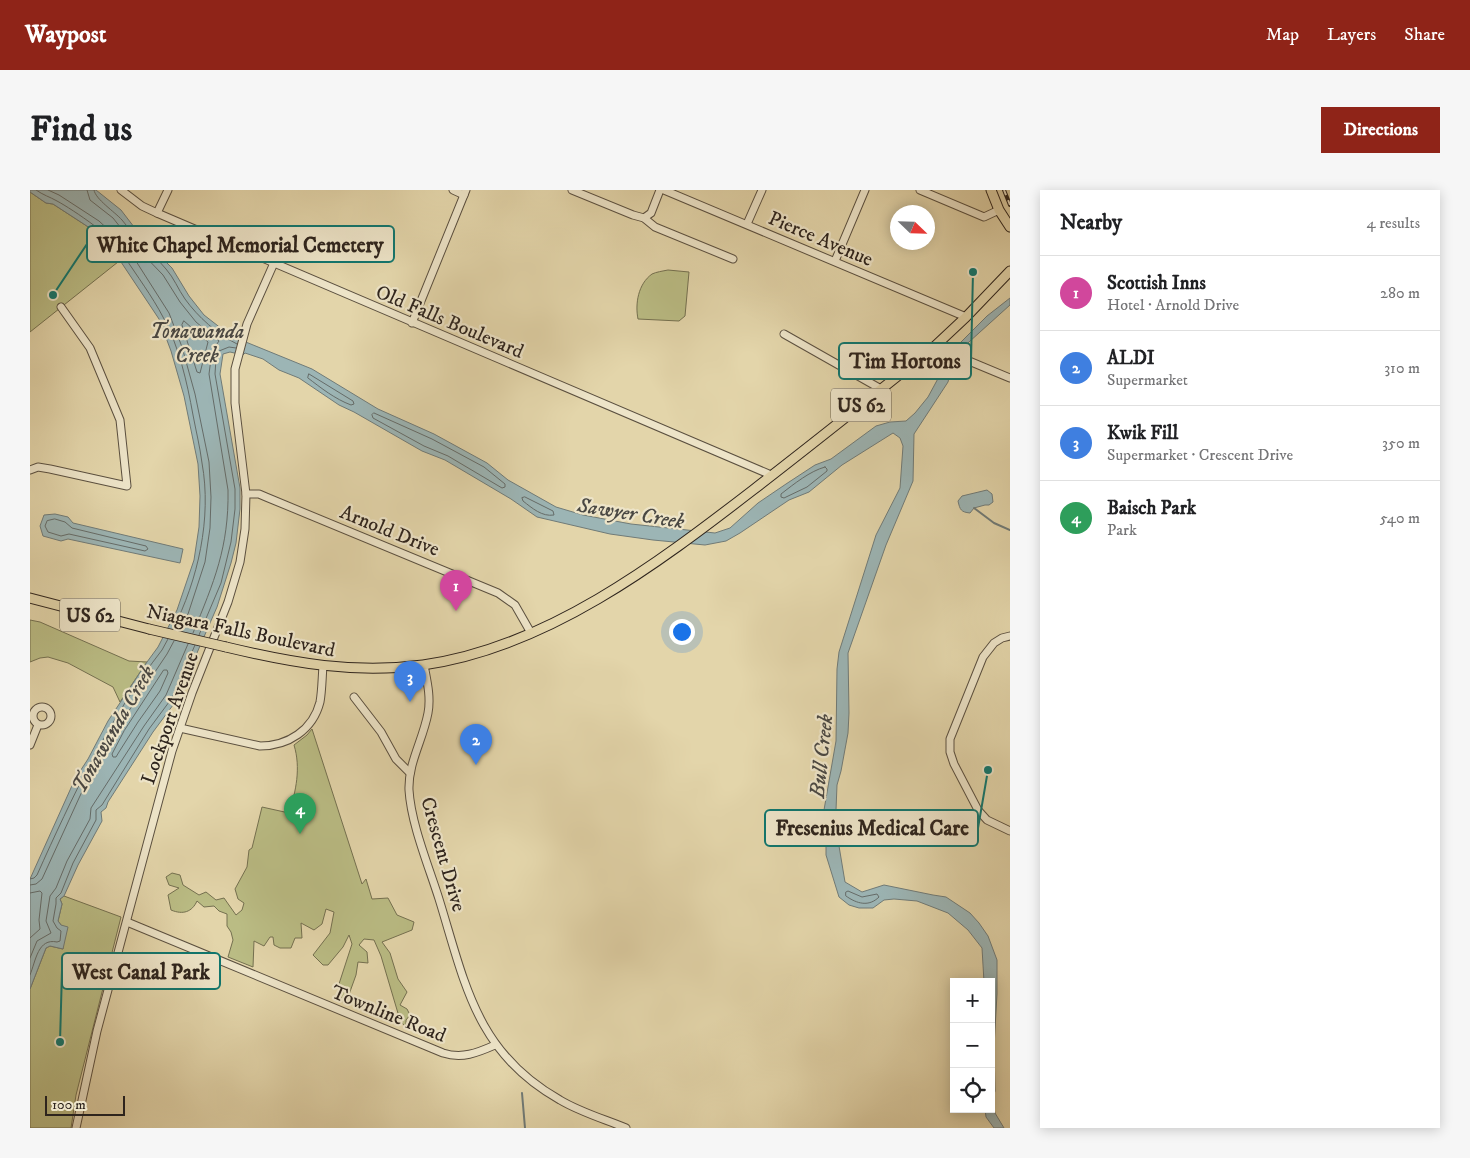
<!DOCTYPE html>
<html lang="en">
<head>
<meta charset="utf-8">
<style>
	:root { --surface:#fff; --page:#f6f6f6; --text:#202124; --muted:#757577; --line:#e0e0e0; --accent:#8f2418 }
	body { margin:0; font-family:"IM FELL DW Pica",serif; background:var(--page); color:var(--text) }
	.controls { position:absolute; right:15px; bottom:15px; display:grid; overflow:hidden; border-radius:0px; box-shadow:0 2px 12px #0003 }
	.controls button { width:45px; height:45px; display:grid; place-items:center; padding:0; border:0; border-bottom:1px solid var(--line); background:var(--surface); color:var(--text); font:25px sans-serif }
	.compass { position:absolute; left:860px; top:15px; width:45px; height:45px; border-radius:50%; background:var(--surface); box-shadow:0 2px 12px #0003; rotate:113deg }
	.scale { position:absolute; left:15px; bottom:12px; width:80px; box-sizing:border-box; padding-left:5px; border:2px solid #2e241d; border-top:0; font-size:14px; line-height:18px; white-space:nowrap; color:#2e241d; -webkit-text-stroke:4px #ede4c8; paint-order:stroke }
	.you { position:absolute; left:651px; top:441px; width:18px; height:18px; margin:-12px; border:4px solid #fff; border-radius:50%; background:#1a73e8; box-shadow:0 0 0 8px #1a73e833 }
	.badge { display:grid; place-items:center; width:32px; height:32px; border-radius:50%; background:var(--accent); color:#fff; font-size:16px; font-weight:700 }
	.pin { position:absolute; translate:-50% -41px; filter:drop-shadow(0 1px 2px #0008) }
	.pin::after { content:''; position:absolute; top:26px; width:18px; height:15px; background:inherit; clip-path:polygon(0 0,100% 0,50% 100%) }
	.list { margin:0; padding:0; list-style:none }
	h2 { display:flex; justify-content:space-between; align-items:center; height:65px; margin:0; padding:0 20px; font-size:21px }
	h2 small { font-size:16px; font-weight:400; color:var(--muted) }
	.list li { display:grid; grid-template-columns:32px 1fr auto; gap:15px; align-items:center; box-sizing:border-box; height:75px; padding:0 20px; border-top:1px solid var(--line) }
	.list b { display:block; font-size:19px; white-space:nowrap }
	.list p { margin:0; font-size:16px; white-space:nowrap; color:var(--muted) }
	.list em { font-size:16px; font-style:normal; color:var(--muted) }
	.icon { flex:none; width:28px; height:28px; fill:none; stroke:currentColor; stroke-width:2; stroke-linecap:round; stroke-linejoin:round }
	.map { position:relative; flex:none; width:980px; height:938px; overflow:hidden; border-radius:0px }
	header { display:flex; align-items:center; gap:30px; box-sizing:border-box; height:70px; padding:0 25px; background:var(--accent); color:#fff }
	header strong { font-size:24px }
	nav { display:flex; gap:28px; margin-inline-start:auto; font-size:18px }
	.intro { display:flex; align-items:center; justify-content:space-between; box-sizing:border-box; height:120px; padding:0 30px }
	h1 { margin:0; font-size:35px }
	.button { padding:12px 22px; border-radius:0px; background:var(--accent); color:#fff; font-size:18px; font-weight:700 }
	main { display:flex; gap:30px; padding:0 30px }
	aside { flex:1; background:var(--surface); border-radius:0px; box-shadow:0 2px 12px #0003 }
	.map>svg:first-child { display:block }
	.green { fill:#babc84; stroke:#747050 }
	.water { fill:#9cb5b5; stroke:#707b78 }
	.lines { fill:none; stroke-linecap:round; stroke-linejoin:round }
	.shore { stroke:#656c69; stroke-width:1 }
	.stream { stroke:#707b78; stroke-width:2 }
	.minor-casing { stroke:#5b5040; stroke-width:9 }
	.major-casing { stroke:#2e241d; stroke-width:11 }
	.minor { stroke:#ede4c8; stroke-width:7 }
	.major { stroke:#e3d5aa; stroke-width:9 }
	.rail-casing { stroke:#2e241d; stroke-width:4 }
	.rail { stroke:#ede4c8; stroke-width:2; stroke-dasharray:5.5; stroke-linecap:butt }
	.major-bridge-casing { stroke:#2e241d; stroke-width:11; stroke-linecap:butt }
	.major-bridge { stroke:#e3d5aa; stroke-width:9 }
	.labels { text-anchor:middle; stroke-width:4.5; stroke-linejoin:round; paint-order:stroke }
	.shield { fill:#ede4c8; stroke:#675e50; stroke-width:1 }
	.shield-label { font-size:19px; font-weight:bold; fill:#2e241d }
	.street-label { font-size:20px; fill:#2e241d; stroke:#ede4c8 }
	.water-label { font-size:21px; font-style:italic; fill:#4a4843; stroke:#ede4c8 }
	.leader { fill:none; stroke:#0f766e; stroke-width:2 }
	.callout-dot { fill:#0f766e; stroke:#ede4c8; stroke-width:2 }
	.callout { fill:#ede4c8; stroke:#0f766e; stroke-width:2 }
	.callout-label { font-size:21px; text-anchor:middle; font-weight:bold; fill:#2e241d }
</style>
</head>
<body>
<header>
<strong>Waypost</strong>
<nav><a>Map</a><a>Layers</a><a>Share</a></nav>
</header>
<div class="intro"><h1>Find us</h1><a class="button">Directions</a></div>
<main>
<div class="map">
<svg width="980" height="938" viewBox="0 0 980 938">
	<rect width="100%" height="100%" fill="#e3d5aa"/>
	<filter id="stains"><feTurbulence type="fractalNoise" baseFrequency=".004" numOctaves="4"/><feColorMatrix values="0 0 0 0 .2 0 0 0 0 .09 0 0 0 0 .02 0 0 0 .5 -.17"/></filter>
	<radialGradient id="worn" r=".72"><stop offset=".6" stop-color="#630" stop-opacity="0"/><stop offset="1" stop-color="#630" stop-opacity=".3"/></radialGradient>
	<g class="green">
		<polygon points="0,2 16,13 23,14 63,40 93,68 0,142"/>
		<path d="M638,80L659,82L655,126L649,131L608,129C605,114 608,94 622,84C626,82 633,81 638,80Z"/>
		<polygon points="0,430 10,432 99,471 117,472 90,512 83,497 38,473 18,467 10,468 0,472"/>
		<path d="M282,539L332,694L336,689L342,709L358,708L367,725L384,732L382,740L352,752L360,763L368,789L377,802L370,815L377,819L380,825L376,830V838L370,830L351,766L344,750L334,749L329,755L337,762L338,773L328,772L326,785L317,810L312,812L308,797L322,754L319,745L313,757L298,775H293L283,765L300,743L304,722L296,719L292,734L284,740L271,733L272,748H265L261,758H250L244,755L243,747H240L234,756L224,751L223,777L198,767L203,750L201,742L197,736V724L189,721L184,716L174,717L167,711C162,722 153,725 141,720L138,705L149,698L139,695L136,687L142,683L150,685L153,695L169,705L176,702L186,710L194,708L206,725L212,720L214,713L208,709L205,699L217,677L219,660L222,658L232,617L259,623C266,601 271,578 264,555L277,545Z"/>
		<polygon points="34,706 91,727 46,905 41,938 0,938 0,799 16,758 20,756 33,759 31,735 28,731 32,714 30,709"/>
	</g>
	<g class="water">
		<polygon points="0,0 66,0 91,20 114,50 142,78 159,106 174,125 201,146 282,179 348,219 404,244 457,273 478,290 526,317 553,325 601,334 685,343 700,338 728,313 756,294 785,275 801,269 846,236 860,232 876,231 885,223 898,207 924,159 957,126 980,108 980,115 929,161 922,175 918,192 884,244 883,291 856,355 818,463 819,523 818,543 811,581 807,595 805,645 809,656 815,692 832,702 854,695 903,705 916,707 940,723 949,733 958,746 967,770 967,804 964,857 965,901 962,911 965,923 974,938 964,938 956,927 955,919 961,919 961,792 954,792 952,758 938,740 918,723 887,711 864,709 854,710 843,718 829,718 819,715 809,707 796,665 796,648 794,620 806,551 807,479 809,462 846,345 870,298 873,256 870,248 863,243 812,275 779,302 759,310 710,343 696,351 675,355 623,350 580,344 507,327 481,309 415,270 392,261 324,222 309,215 269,188 249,180 233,169 215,163 213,165 200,162 193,164 190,184 210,298 210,319 206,353 201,373 187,417 146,511 123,542 78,612 76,618 71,622 72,631 48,675 34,706 30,709 32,714 28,731 31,735 38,737 33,759 20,756 16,758 0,799 0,689 45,589 58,569 78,531 117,472 128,457 147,420 164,370 169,337 170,306 168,274 154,206 141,161 129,129 87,66 91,67 63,40 23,14 16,13 0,2"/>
		<path d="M957,300L962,304L963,312L959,315H955L944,318L940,323C931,322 930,320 928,311L932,306Z"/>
		<polygon points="25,324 38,327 43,333 153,359 150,373 38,349 31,351 13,346 10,336 14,325"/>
	</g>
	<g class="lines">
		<g class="shore">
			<path d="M6,0C13,5 20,7 27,11C42,19 90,51 94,66C107,86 122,106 133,127C149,156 157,192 163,225C166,241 170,257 172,273C182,328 168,390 143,439"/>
			<polyline points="18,0 29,5 69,31 97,57 139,123 152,157 165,204 179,272 181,307 180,338 175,372 158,424 149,440"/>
			<path d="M57,0L60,10L83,28L106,57L133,85L150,112L166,132L189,151L182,161L179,184L198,300C199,357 184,392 163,443"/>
			<path d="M64,0C65,9 85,22 92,30C105,48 122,62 136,79C144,88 148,99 155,109C168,127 187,144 207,154"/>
			<polygon points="154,131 178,152 170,183 167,182 152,135"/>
			<path d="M279,184L323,211L324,214L321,215C305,209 291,198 278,188Z"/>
			<polygon points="344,223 402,249 454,277 475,294 475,297 472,298 418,266 394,256 343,228 342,225"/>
			<path d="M795,277L797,279V281L777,297L754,308L751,307V304C764,294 780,281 795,277Z"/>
			<path d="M495,307L523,321L524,325C512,327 502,318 493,311L492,308Z"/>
			<polygon points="25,329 35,332 42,338 116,356 118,359 115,361 39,344 31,346 18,342 15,336 17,331"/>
			<polyline points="169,445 191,393 201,352 205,319 205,299 185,184 186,169 189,161 199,157 206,158"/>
			<polygon points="134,480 137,480 138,483 130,501 108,532 89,562 86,567 83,567 82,564 94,541"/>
			<path d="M0,689L4,688L7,685C42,607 79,528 132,460L138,449"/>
			<polyline points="0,695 6,694 12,689 55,595 68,575 88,537 137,464 144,451"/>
			<path d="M816,702L818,701L832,707L847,704L849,707C839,717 827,714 816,706Z"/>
			<polyline points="0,703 10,701 12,703 9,730 10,739 0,748"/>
			<polyline points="0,768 7,751 21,743 16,731 20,706 26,698 37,671 60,629 61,618 114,536 136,505 158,454"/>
			<path d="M0,785C6,770 8,748 27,752L30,751L31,741L27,738L23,731L26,714V708L31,703L43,673L66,630V620L72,615L119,539L142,508L165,455"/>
		</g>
		<g class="stream">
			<polyline points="944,318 964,333 980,340"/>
			<polyline points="492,903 495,938"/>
		</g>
		<g class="minor-casing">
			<g id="minor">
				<polyline points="91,0 112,16 127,23 741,285"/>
				<polyline points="423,0 434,5"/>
				<polyline points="542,0 603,25 614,28 625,37 703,69"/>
				<polyline points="634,0 936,127"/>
				<polyline points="890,0 954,27 969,20"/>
				<polyline points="127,23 138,0"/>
				<polyline points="614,28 621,23 630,0"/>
				<polyline points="717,34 732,0"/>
				<polyline points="805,71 835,0"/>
				<polyline points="382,133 436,0"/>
				<polyline points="754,144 851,199"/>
				<polyline points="939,171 980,188"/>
				<polyline points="0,280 8,277 20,279 97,296 90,230 60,158 31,117"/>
				<polyline points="216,304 229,304 236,307 468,403 485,415 501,443"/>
				<polyline points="980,446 972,448 964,453 953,467 920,549 920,562 924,574 948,620 957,630 980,641"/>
				<path d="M394,475C397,491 401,507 398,523C393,550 378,573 379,600C381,634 399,677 409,709C435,793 446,863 530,910C550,922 574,929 596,938"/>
				<polyline points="324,507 351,542 366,569 380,583"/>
				<circle cx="12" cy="526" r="9"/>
				<path d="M150,538L230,556C258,556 283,540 290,512C292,501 292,488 293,476"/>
				<polyline points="0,555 8,535"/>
				<path d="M97,732L413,863C432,869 447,863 465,855"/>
				<polyline points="46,938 67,841 142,561 162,503 198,412 210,372 215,339 216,304 205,213 205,179 217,134 244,73"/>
			</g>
		</g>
		<g class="major-casing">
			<g id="major">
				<polyline points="961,0 969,20 980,37"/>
				<polyline points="0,408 119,439"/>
				<path d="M196,457C263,473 324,484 393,475C516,458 627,374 723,300C784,253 844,205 904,157L936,127L980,81"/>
			</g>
		</g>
		<use href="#minor" class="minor"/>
		<use href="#major" class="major"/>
		<g class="rail-casing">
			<polyline id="rail" points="974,0 980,15"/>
		</g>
		<use href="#rail" class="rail"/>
		<g class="major-bridge-casing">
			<polyline id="major-bridge" points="119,439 196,457"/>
		</g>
		<use href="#major-bridge" class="major-bridge"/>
	</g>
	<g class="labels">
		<g class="shield">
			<rect x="801" y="198.5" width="60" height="33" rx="4"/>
			<rect x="30" y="408.5" width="60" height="33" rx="4"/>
		</g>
		<g class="shield-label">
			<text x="831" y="222">US 62</text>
			<text x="60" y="432">US 62</text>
		</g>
		<g class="street-label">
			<text transform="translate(791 48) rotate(23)" y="7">Pierce Avenue</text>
			<text transform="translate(420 131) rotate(23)" y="7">Old Falls Boulevard</text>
			<text transform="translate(360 340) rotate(22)" y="7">Arnold Drive</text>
			<text transform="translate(211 440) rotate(12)" y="7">Niagara Falls Boulevard</text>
			<text transform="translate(139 528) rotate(-71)" y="7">Lockport Avenue</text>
			<text transform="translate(414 664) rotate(74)" y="7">Crescent Drive</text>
			<text transform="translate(359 823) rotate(22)" y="7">Townline Road</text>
		</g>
		<g class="water-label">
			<text x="167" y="148">Tonawanda<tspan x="167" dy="24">Creek</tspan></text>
			<text transform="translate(601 323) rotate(9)" y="7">Sawyer Creek</text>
			<text transform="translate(83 539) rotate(-60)" y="7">Tonawanda Creek</text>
			<text transform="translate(791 566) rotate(-84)" y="7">Bull Creek</text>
		</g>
	</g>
	<path class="leader" d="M23 105L57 54M943 82L941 171M958 580L948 638M30 852L32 781"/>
	<g class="callout-dot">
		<circle cx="23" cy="105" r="5"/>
		<circle cx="943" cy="82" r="5"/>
		<circle cx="958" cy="580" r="5"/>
		<circle cx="30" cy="852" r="5"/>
	</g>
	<g class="callout">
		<rect x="57" y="36" width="307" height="36" rx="5"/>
		<rect x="809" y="153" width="132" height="36" rx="5"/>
		<rect x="735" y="620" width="213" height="36" rx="5"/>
		<rect x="32" y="763" width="158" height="36" rx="5"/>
	</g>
	<g class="callout-label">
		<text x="210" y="62">White Chapel Memorial Cemetery</text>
		<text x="875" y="178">Tim Hortons</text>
		<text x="842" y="645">Fresenius Medical Care</text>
		<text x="111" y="789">West Canal Park</text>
	</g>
	<rect width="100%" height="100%" filter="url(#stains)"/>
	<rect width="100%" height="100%" fill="url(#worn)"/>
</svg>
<div class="controls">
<button>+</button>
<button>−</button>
<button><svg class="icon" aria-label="locate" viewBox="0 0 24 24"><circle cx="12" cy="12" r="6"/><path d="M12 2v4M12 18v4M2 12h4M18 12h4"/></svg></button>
</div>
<svg class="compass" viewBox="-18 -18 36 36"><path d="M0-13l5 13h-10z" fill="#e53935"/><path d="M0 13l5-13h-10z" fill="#757577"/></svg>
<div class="scale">100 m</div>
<div class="you"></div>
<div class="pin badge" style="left:426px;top:421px;background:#d1479c">1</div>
<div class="pin badge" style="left:446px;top:575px;background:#3f7fe0">2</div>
<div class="pin badge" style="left:380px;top:512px;background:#3f7fe0">3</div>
<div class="pin badge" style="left:270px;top:644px;background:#2e9e5b">4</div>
</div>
<aside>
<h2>Nearby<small>4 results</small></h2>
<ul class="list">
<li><span class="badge" style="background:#d1479c">1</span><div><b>Scottish Inns</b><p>Hotel · Arnold Drive</p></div><em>280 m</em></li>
<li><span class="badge" style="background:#3f7fe0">2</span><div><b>ALDI</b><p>Supermarket</p></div><em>310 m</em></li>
<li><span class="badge" style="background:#3f7fe0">3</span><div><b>Kwik Fill</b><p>Supermarket · Crescent Drive</p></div><em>350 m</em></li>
<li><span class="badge" style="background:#2e9e5b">4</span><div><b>Baisch Park</b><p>Park</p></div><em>540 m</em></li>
</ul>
</aside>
</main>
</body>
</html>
